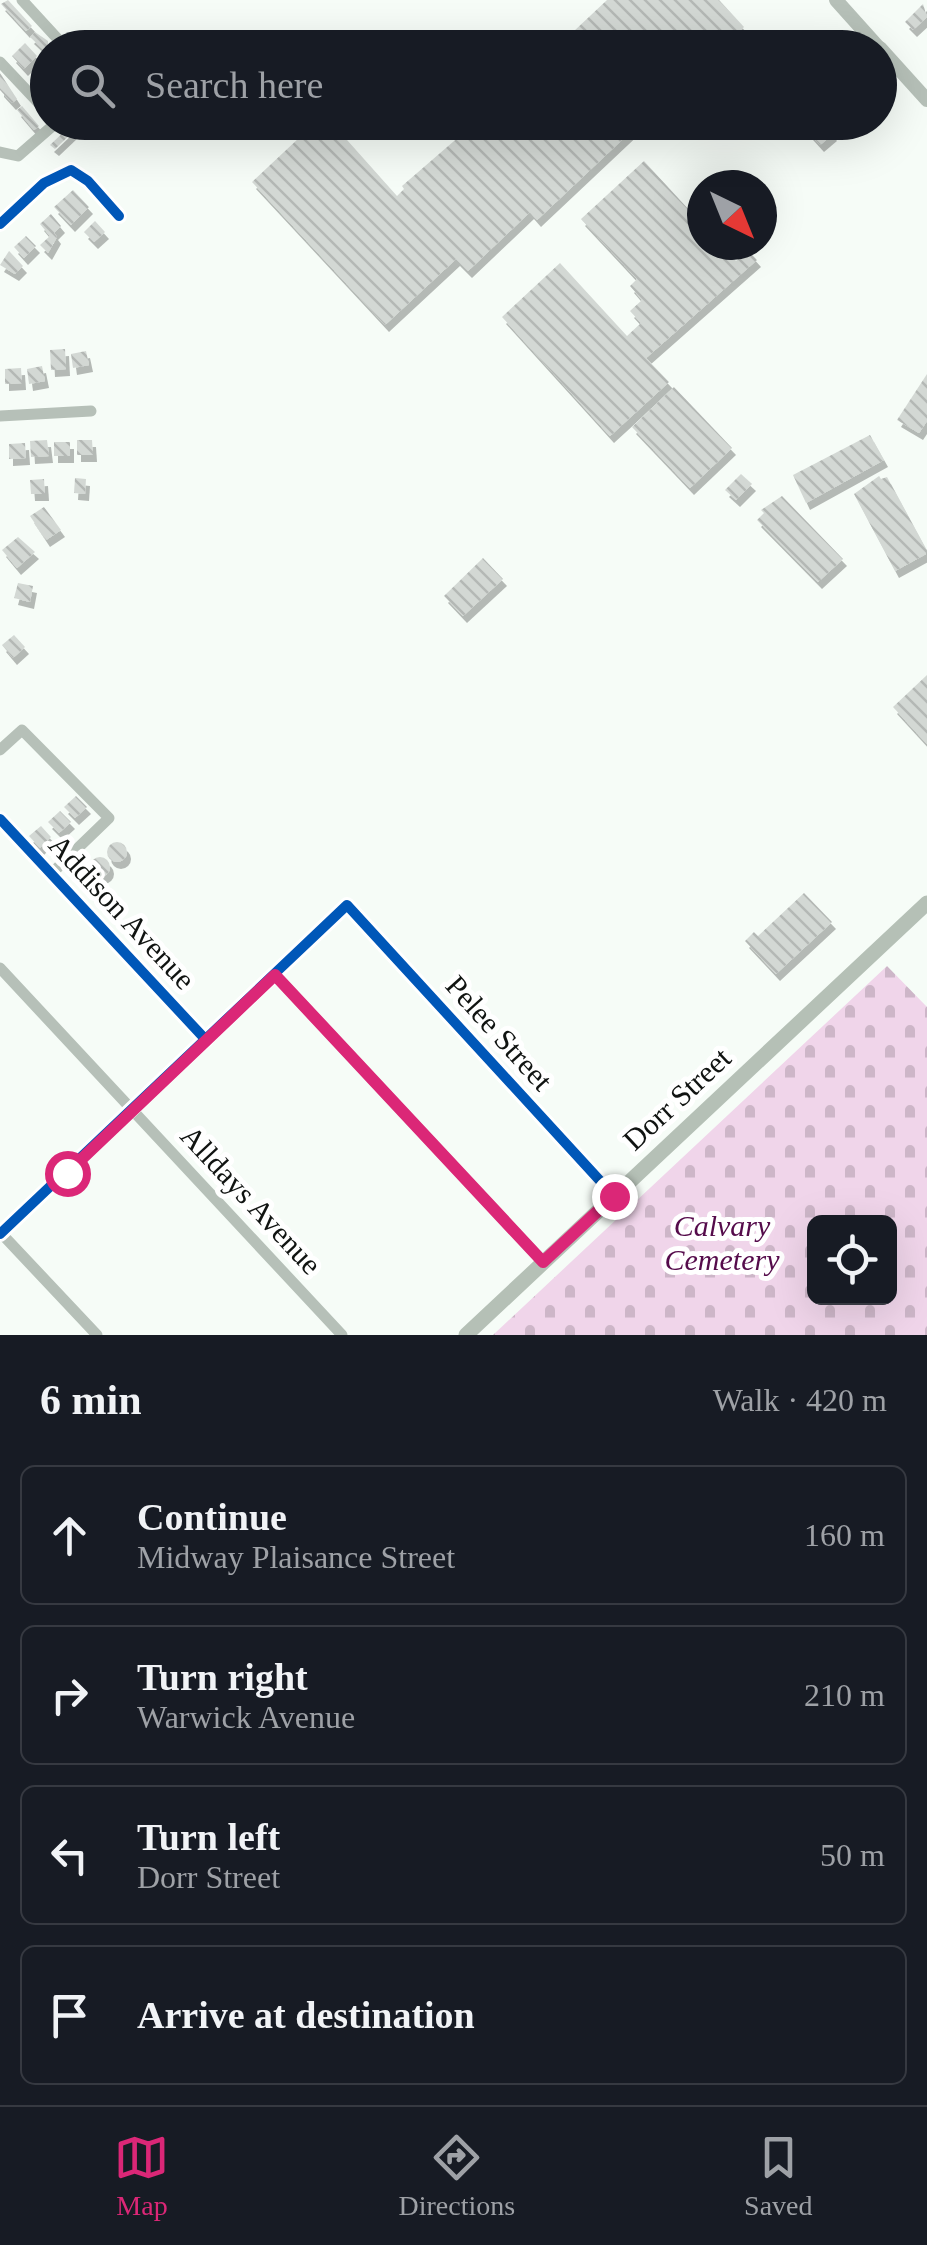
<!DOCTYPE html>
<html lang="en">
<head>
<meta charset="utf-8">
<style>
	:root { --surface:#171b24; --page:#20242c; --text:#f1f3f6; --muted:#9ea1a6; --line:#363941; --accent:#db2777 }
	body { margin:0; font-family:Georgia,serif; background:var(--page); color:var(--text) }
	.controls { position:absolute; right:30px; bottom:30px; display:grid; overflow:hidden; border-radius:15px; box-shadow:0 10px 40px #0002 }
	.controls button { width:90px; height:90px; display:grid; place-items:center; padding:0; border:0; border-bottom:2px solid var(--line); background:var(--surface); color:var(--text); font:50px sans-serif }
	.compass { position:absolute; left:687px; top:170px; width:90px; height:90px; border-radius:50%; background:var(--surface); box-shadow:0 10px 40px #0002; rotate:137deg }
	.stop { position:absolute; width:30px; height:30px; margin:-22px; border:8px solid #db2777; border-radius:50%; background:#fff }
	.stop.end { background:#db2777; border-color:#fff; box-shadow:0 2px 10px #0008 }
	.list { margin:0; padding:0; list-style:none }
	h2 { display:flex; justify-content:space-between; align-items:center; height:130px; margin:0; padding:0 40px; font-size:42px }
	h2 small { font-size:32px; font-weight:400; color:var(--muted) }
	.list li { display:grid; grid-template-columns:65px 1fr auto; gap:30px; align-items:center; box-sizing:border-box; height:140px; margin:0 20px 20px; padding:0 20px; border:2px solid var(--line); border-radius:15px }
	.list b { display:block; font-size:38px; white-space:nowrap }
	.list p { margin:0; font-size:32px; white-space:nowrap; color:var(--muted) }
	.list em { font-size:32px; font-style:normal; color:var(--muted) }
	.icon { flex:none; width:55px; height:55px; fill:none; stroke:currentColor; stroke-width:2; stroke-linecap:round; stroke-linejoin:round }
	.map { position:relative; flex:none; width:927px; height:1335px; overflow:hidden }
	.search { position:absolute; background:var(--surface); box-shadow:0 10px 40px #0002; left:30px; right:30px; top:30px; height:110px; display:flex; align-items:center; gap:25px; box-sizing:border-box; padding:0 35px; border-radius:55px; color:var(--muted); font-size:38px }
	.sheet { height:770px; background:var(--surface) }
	nav { display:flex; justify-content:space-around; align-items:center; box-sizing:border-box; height:140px; border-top:2px solid var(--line); background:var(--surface); font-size:28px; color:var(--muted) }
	nav a { display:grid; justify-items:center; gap:5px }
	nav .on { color:var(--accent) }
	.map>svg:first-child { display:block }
	.cemetery { fill:url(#cemetery-stones); fill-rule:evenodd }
	.building { fill:url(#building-back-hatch); filter:url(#shadow) }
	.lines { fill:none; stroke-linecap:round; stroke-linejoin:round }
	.minor { stroke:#b6c0b8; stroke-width:11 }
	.tertiary { stroke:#b6c0b8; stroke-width:14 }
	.secondary { stroke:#b5c0b6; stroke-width:15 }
	.cycleway-casing { stroke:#fff; stroke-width:16 }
	.cycleway { stroke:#0057b8; stroke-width:10 }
	.route { stroke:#db2777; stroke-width:12 }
	.labels { text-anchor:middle; stroke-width:10; stroke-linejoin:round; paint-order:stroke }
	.street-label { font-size:30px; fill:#101311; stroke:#fff }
	.park-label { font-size:30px; font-style:italic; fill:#550b4b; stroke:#fff }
</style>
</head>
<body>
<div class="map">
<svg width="927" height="1335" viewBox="0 0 927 1335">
	<defs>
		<pattern id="cemetery-stones" width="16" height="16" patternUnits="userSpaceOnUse" patternTransform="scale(2.5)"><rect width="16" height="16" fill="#f0d5ea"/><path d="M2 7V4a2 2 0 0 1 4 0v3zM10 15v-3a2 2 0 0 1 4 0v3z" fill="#cdb6c8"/></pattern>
		<pattern id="building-back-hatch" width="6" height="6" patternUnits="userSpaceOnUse" patternTransform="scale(2.5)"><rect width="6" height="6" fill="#d3d8d4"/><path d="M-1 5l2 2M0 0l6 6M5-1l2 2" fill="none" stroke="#b4b8b5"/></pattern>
		<filter id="shadow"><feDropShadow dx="4" dy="7" stdDeviation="0" flood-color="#0004"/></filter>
	</defs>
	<rect width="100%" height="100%" fill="#f6fcf7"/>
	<path class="cemetery" d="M887,966L927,1007V1335H493ZM890,1222V1298H814V1222Z"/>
	<g class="building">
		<polygon points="8,0 32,26 26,31 1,4"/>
		<polygon points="607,0 719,0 744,27 722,48 556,48"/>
		<polygon points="923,4 927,17 913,30 905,22"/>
		<polygon points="35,32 48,41 48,54 30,37"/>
		<polygon points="25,43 37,56 24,69 12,56"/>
		<polygon points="0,73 17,99 12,103 0,90"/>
		<polygon points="22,106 39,126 34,130 17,110"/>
		<polygon points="316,122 331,122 397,196 404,189 402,186 476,122 641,122 537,220 530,212 468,271 456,259 385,325 252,182"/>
		<polygon points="799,122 823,122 833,134 820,145"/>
		<polygon points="70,126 74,131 55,149 50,145"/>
		<polygon points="644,161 702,224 702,245 721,245 736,261 748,250 757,260 646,358 669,382 610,436 502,317 560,263 627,336 641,323 630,311 642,300 630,286 637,279 581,219"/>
		<polygon points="73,190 89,207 71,225 54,207"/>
		<polygon points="51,214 61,226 54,233 57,237 48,253 40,245 50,236 40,224"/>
		<polygon points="95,221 105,232 94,242 84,232"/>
		<polygon points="26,236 36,246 24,258 14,247"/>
		<polygon points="9,251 23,266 15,274 0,265"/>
		<polygon points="65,349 66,369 51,370 50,350"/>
		<polygon points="86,351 89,365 73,368 71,354"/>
		<polygon points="42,366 45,381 29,384 27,369"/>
		<polygon points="21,368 22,383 5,384 5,369"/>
		<polygon points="927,374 927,421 919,433 897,420"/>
		<polygon points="674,387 732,448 690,488 632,427"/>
		<polygon points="870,435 884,460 806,503 793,475"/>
		<polygon points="47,440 49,456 31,457 30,441"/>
		<polygon points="77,440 92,440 93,455 77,455"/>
		<rect x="54" y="442" width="16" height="14"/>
		<polygon points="25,443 26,458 9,459 9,444"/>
		<polygon points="741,474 752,484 736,500 725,490"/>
		<polygon points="879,476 881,479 887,477 926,549 926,554 895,571 854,494"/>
		<polygon points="75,478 86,479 85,494 74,493"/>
		<polygon points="44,479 45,494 31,494 30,480"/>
		<polygon points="782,496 843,559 818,582 757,520 764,513 761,510"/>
		<polygon points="44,507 61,530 46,540 30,516"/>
		<polygon points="18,537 35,552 17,568 2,550"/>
		<polygon points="483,558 503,579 463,616 444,596"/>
		<polygon points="18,583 33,586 30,602 14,598"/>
		<polygon points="14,635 25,647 13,658 2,645"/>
		<polygon points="927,675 927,744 893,707"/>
		<polygon points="76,796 87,807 75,818 64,807"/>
		<polygon points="60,811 71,822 59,833 48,822"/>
		<polygon points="41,826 51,837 40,848 29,836"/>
		<circle cx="117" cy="852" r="10"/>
		<circle cx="100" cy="867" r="10"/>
		<polygon points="804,893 832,922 776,974 745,941 754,932 758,936"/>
	</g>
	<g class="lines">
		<g class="minor">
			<polyline points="22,0 66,48"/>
			<polyline points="0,62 48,113"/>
			<polyline points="0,152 18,156 57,122"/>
			<polyline points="0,224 44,183 71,170 88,181 119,216"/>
			<polyline points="0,416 91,411"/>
			<polyline points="0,750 22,730 109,818 51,874"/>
			<polyline points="0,819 206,1040"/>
			<polyline points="0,968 342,1335"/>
			<polyline points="275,975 543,1262"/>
			<polyline points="0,1232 97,1335"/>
			<polyline points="0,1234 347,905 614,1196"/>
		</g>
		<g class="tertiary">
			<polyline points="836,0 879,48"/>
			<polyline points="880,48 927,100"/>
		</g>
		<polyline class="secondary" points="466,1335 927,903"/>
		<g class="cycleway-casing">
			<g id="cycleway">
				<polyline points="0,224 44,183 71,170 88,181 119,216"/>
				<polyline points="0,819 206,1040"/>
				<polyline points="0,1234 347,905 614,1196"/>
			</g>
		</g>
		<use href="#cycleway" class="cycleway"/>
	</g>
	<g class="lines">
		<polyline class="route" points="67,1173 275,975 543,1262 614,1196"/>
	</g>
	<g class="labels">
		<g class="street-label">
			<text transform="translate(122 912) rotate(47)" y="10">Addison Avenue</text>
			<text transform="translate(499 1033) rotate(48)" y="10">Pelee Street</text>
			<text transform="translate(677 1099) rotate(-43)" y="10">Dorr Street</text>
			<text transform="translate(251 1200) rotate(47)" y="10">Alldays Avenue</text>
		</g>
		<g class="park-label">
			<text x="722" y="1236">Calvary<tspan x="722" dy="34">Cemetery</tspan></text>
		</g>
	</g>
</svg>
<div class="controls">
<button><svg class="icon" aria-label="locate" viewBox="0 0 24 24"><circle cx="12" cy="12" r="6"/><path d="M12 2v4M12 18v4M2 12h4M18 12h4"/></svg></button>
</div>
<svg class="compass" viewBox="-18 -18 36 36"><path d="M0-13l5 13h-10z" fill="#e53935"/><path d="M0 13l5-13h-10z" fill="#9ea1a6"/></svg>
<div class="stop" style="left:67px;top:1173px"></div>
<div class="stop end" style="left:614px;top:1196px"></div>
<div class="search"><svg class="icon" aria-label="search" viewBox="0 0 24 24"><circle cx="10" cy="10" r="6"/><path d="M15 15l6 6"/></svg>Search here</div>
</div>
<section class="sheet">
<h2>6 min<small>Walk · 420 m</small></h2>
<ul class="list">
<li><svg class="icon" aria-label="ahead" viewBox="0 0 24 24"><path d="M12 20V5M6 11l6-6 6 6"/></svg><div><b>Continue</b><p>Midway Plaisance Street</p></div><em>160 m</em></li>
<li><svg class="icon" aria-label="right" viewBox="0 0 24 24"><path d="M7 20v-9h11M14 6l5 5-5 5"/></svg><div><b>Turn right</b><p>Warwick Avenue</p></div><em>210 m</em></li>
<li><svg class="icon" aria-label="left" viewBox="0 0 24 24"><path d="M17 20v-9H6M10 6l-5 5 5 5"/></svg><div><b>Turn left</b><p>Dorr Street</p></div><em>50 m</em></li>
<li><svg class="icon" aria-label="arrive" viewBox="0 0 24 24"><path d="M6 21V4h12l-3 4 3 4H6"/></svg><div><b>Arrive at destination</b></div></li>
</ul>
</section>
<nav>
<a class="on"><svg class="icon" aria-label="map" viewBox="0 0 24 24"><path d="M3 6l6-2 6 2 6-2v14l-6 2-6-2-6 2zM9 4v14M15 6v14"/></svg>Map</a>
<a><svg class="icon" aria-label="directions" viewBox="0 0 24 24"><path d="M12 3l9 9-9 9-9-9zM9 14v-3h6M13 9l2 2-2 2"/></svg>Directions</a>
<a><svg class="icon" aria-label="saved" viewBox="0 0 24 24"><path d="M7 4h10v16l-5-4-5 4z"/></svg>Saved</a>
</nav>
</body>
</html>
